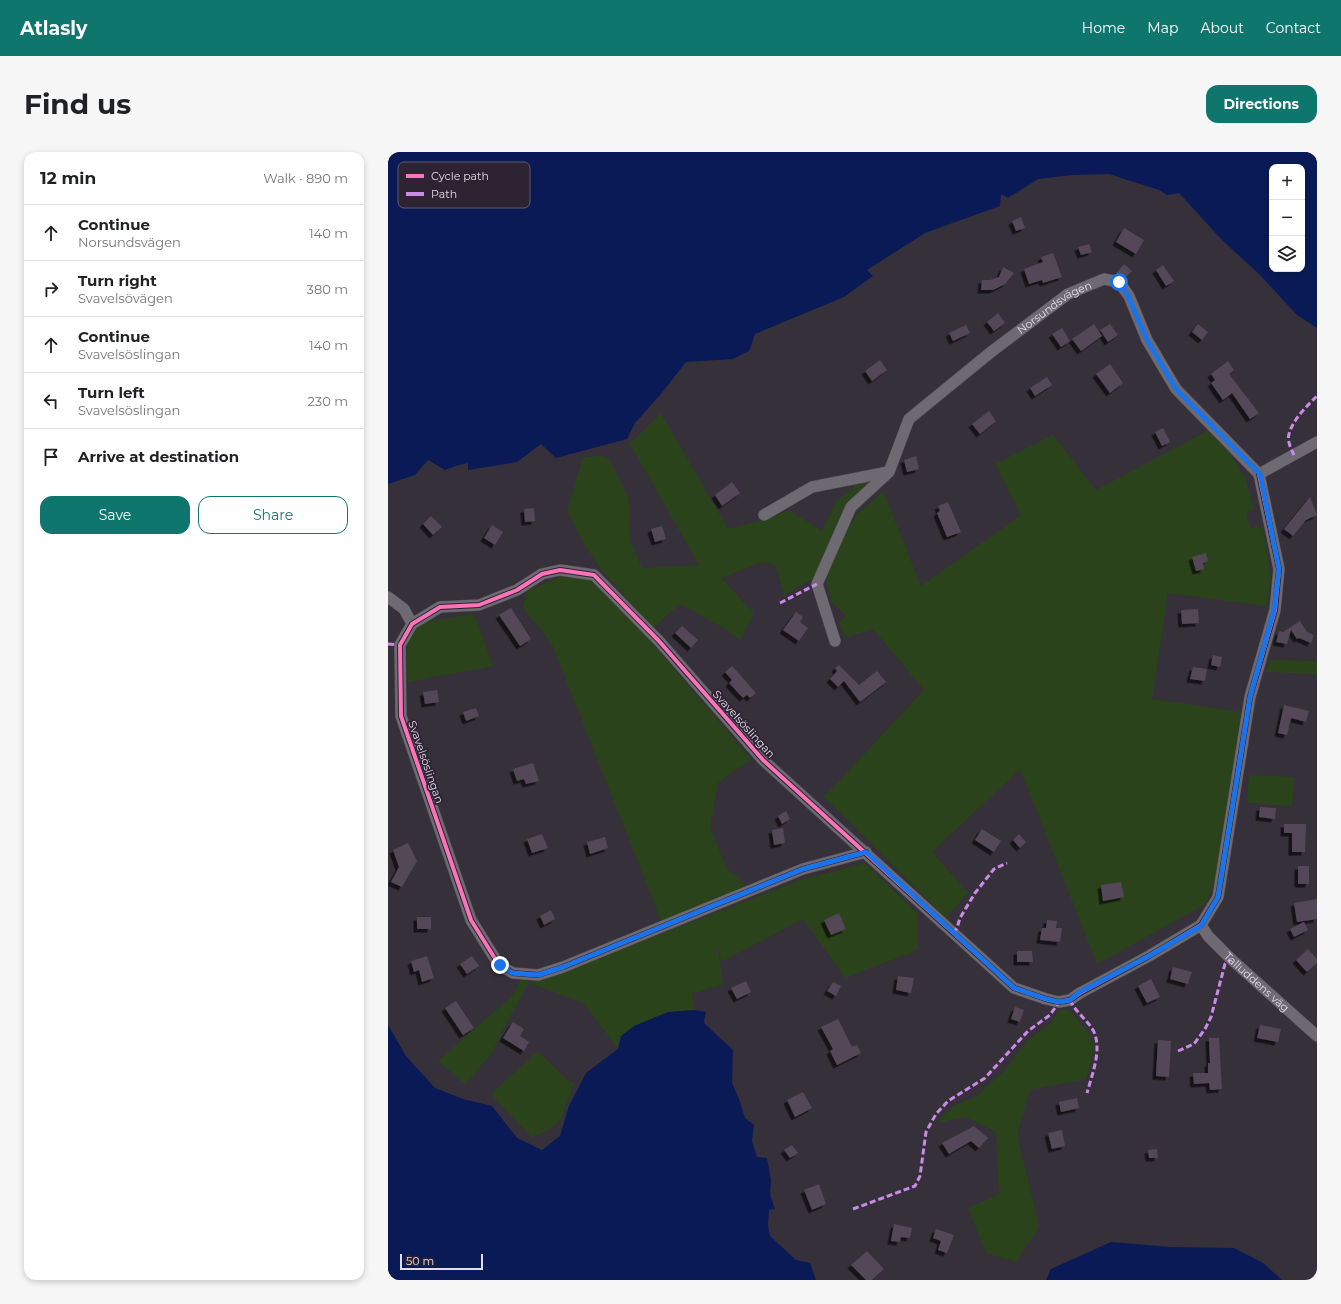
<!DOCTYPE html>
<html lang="en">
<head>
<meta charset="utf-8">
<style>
	:root { --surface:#fff; --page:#f6f6f6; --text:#202124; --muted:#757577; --line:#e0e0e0; --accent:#0f766e }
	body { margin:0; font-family:Montserrat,sans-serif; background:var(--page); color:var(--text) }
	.controls { position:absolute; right:12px; top:12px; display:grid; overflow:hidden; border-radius:8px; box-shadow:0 2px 6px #0003 }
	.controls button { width:36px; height:36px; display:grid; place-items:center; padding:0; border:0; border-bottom:1px solid var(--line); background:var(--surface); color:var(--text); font:20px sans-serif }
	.scale { position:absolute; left:12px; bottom:10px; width:83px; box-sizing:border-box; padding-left:4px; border:2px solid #e2dce6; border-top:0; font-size:11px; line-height:14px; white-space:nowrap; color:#e2dce6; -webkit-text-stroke:3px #2d2333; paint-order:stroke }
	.stop { position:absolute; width:12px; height:12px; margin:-9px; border:3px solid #1a73e8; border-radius:50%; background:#fff }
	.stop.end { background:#1a73e8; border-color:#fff; box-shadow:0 1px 4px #0008 }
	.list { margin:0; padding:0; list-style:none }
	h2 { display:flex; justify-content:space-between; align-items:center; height:52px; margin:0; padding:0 16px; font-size:17px }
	h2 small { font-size:13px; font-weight:400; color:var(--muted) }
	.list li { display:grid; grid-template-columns:26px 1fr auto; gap:12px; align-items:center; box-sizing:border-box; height:56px; padding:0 16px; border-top:1px solid var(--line) }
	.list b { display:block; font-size:15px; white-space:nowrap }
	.list p { margin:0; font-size:13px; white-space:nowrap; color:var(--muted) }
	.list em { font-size:13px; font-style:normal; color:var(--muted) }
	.actions { display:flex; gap:8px; padding:12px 16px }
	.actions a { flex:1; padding:9px 0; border:1px solid var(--accent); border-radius:12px; text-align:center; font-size:14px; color:var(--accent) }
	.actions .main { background:var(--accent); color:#fff }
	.icon { flex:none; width:22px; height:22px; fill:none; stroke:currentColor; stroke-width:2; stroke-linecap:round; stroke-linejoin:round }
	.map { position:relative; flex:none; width:929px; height:1128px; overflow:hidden; border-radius:12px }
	header { display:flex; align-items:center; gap:24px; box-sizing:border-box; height:56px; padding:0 20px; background:var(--accent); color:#fff }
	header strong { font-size:19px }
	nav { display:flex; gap:22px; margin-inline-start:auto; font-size:14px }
	.intro { display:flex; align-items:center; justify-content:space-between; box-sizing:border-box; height:96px; padding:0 24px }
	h1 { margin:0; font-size:28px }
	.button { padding:10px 18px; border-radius:12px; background:var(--accent); color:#fff; font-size:14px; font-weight:700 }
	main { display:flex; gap:24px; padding:0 24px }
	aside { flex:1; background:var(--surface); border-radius:12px; box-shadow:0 2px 6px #0003 }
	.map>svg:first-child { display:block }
	.green { fill:#2a431b }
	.water { fill:#091a56; fill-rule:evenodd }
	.building { fill:#534759; filter:url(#shadow) }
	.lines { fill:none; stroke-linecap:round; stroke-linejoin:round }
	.minor-casing { stroke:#514c54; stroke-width:12 }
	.minor { stroke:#6e6a71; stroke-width:11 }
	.quiet { stroke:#ca8be6; stroke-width:3; stroke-dasharray:6 3; stroke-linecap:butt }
	.cycleway-casing { stroke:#2d2333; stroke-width:6 }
	.cycleway { stroke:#fb73b8; stroke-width:4 }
	.route { stroke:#1a73e8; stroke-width:5 }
	.labels { text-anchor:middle; stroke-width:3.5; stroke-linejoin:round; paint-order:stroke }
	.street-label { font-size:11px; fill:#e2dce6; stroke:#2d2333 }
	.key { fill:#2d2333; stroke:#635a69; stroke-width:1 }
	.key-label { font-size:11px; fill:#e2dce6 }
</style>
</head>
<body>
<header>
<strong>Atlasly</strong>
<nav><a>Home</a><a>Map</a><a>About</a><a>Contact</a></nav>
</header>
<div class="intro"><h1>Find us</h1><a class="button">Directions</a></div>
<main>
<aside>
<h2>12 min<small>Walk · 890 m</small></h2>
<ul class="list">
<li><svg class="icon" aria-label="ahead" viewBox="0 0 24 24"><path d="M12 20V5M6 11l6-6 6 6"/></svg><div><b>Continue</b><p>Norsundsvägen</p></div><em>140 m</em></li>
<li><svg class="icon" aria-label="right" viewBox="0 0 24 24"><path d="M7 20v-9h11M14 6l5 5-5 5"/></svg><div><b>Turn right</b><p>Svavelsövägen</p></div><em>380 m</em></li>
<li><svg class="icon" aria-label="ahead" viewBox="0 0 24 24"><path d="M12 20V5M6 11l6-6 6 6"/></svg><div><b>Continue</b><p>Svavelsöslingan</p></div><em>140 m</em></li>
<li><svg class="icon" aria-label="left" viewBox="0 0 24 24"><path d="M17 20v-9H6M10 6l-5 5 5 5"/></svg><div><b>Turn left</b><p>Svavelsöslingan</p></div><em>230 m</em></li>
<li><svg class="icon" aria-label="arrive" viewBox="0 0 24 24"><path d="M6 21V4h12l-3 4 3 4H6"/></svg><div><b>Arrive at destination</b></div></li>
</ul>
<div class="actions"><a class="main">Save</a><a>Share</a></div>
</aside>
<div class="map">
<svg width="929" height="1128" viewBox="0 0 929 1128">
	<defs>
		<filter id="shadow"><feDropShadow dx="-3.5" dy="3.5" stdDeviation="0" flood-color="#0009"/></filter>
	</defs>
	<rect width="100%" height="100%" fill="#36303a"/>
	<g class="green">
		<polygon points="273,261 340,377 376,368 401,358 434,379 448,350 474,328 487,328 457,355 428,425 396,443 388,414 374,410 334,426 357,452 366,460 353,488 337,477 292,452 265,476 213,417 196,392 179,359 195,305 214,304 221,307 241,347 242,388 254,416 311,413 242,292"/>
		<polygon points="819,279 844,304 857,326 866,357 858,361 862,376 875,375 883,425 879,454 780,441 764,547 853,560 827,730 818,752 709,812 632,617 544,700 580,741 558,766 436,645 536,538 485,477 457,486 451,470 458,464 443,450 438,427 449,399 468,363 495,339 533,434 633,363 607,312 665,283 708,338"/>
		<polygon points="178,422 200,427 228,449 363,607 330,631 322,675 339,717 351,726 357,735 273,769 164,492 135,456 139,439"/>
		<polygon points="86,462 105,514 20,530 19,506 21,488 31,471"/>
		<polygon points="882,508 929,509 929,522 878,520"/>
		<polygon points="861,623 906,625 904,654 859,651"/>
		<polygon points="477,711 530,762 530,798 457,826 415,767 333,810 328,786 335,832 304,842 306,858 280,860 233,884 230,897 196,851 141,831 119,870 104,901 77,932 50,909 124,844 134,825 141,831 160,825 413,728"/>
		<polygon points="671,858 681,858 701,882 707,896 698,927 642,938 629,982 651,1075 628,1110 598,1101 580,1056 611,1042 608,980 577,965 551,971 554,964 565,954 589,944 618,917 638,890 663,871"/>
		<polygon points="150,899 178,927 186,931 173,967 160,979 143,985 103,942"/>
	</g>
	<g class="water">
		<path d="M0,0H929V176L909,163L871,122L834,88L791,41L779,43L771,38L721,22L684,23L650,27L620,46L613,42L612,54L537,81L479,118L485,124L456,145L367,182L361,199L345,207L298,210L272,243L247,271L239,287L168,306L153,292L129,310L80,318V311L71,313L57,318L40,308L27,323L0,332ZM884,15H914V117H884Z"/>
		<polygon points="306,858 318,860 316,869 317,872 345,898 344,931 351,947 357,966 366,973 364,989 369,1005 379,1006 383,1028 382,1043 387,1057 381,1058 380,1074 382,1084 408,1108 422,1111 428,1128 0,1128 0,873 18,904 47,936 75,947 104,954 129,986 154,998 172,984 181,954 198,921 230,897 233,884 246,874 280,860"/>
		<polygon points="723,1090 783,1095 846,1096 875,1111 894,1128 658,1128 663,1117"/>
	</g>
	<g class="building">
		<polygon points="633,65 637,76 628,79 624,69"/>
		<polygon points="736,76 756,88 748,102 728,90"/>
		<polygon points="701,92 704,100 693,103 690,95"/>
		<polygon points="665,101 674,125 655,131 654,128 641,132 636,117 655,110 653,105"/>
		<polygon points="736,112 744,119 737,126 728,121"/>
		<polygon points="775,113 786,129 778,134 768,118"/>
		<polygon points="615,115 626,121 617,132 605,138 593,138 594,128 602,128 611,125"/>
		<polygon points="610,161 617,171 606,179 599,170"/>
		<polygon points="706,172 714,184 693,199 684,187"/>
		<polygon points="722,172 730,183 720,190 712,178"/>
		<polygon points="810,172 820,180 814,188 804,180"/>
		<polygon points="578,173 582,181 565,189 561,181"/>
		<polygon points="674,176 682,189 673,195 664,182"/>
		<polygon points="492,208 499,218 484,229 477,219"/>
		<polygon points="840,209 846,218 841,222 871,261 862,267 844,241 835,248 823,231 827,228 823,222"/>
		<polygon points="722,212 735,231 722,241 708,222"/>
		<polygon points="659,225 664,233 647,244 642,236"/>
		<polygon points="601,259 608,269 592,282 584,272"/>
		<polygon points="775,276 782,290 774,294 767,280"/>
		<polygon points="528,304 531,317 519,320 516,308"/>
		<polygon points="344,330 352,341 334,354 327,343"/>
		<polygon points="922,345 929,363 918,368 905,384 896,377"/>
		<polygon points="560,350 573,380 559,385 549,361 552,359 550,354"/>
		<polygon points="146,356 147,369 137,370 136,357"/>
		<polygon points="43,364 54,375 45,383 35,372"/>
		<polygon points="104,373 115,380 107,393 96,386"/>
		<polygon points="274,374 278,387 267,390 263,377"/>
		<polygon points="818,401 820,409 815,411 816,417 808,419 804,405"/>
		<polygon points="123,456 143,487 132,494 111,463"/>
		<polygon points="810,457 811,471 794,472 793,458"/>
		<polygon points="408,460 415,465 412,470 420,476 411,489 395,478"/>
		<polygon points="912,469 919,480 926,483 923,491 911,486 909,487 903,478 899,492 888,490 891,479 895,480"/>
		<polygon points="294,474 310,488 303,496 287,481"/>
		<polygon points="825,503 834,505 832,515 823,513"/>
		<polygon points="451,513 471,533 489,519 498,530 472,550 456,529 450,535 442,527 449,519 447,516"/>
		<polygon points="344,514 368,541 362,546 359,543 355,546 341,531 344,528 337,520"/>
		<polygon points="805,515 819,517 817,529 802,527"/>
		<polygon points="49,538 51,550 37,552 35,540"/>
		<polygon points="896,553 921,559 918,570 903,566 899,583 890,581"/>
		<polygon points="88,556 91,564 78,569 75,560"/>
		<polygon points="145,611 151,629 138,632 136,627 129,629 125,617"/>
		<polygon points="872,655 888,656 887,667 871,665"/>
		<polygon points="398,659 402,667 394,672 390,664"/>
		<polygon points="896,672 918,672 917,700 904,700 904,681 896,681"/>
		<polygon points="395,676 397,691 386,693 384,678"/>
		<polygon points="594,677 613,689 606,700 587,688"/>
		<polygon points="154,682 160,696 144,701 139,687"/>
		<polygon points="631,682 638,690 632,696 625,688"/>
		<polygon points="217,685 220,696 202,702 199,690"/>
		<polygon points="20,691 29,709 14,735 3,730 11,715 5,698"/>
		<rect x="910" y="714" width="11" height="18"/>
		<polygon points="733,730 736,745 715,749 713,733"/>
		<polygon points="929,747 929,767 909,770 906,751"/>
		<polygon points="163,758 167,767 156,773 152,764"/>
		<polygon points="451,761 458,777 443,783 436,768"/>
		<rect x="29" y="765" width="14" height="12"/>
		<polygon points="659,768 669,769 668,776 674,776 672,790 652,788 654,776 658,776"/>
		<polygon points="916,770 920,778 906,785 902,777"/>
		<polygon points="920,797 929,807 929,811 919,820 908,808"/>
		<polygon points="629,799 644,799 645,810 629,810"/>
		<polygon points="39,804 46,826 34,830 31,818 26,820 23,809"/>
		<polygon points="84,804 91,814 79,822 72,812"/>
		<polygon points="785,815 804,820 800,832 782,827"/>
		<polygon points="510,824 526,826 523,841 508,838"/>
		<polygon points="763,827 772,845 759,851 750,834"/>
		<polygon points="358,829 363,840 349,847 343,836"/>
		<polygon points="445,830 453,834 448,844 439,839"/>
		<polygon points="68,849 86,876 75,883 57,856"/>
		<polygon points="627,855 636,858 632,870 623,867"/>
		<polygon points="450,867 464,895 469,893 473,901 449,913 442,899 445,897 433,875"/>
		<polygon points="125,870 136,877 132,884 141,890 136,899 115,886"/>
		<polygon points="872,873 893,877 890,890 869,886"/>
		<polygon points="821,886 831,886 834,937 822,938 821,931 806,932 805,921 820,921 820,911 822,911"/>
		<polygon points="770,888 783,889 781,925 768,924"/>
		<polygon points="415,940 424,956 407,965 399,948"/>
		<polygon points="689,946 691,956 673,960 671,950"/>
		<polygon points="586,974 600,986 591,996 583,989 561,1002 554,991"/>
		<polygon points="674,978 677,994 664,997 660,981"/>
		<polygon points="404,993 410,1001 402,1006 396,998"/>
		<polygon points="769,997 770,1006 761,1006 760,998"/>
		<polygon points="431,1032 438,1052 424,1058 416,1038"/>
		<polygon points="506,1072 524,1076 522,1086 513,1085 512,1090 503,1089"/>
		<polygon points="548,1077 566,1083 559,1101 550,1098 553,1089 545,1086"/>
		<polygon points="479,1099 496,1117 484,1128 478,1128 463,1113"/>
	</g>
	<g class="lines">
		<g class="minor-casing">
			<g id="minor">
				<polyline points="871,322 929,290"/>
				<polyline points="376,363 424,335 500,320"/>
				<polyline points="0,445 16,457 24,472"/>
				<path id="s1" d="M447,489L429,432L463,355L501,320L521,267L603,200L680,142L716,127L731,130L741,144L759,188L788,237L871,322"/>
				<polyline points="478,700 415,717 175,815 150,823 125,821 111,813 83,768 13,564 12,493 24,472 52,455 91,453 129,438 154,422 172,418 206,423 271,489 375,608 626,836 658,847 671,850 682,848 692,841 761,804 813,773 830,745 862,545 887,458 891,417 871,322"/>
				<path id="s2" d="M813,773L820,784L843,807L929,884"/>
			</g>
		</g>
		<use href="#minor" class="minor"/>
		<g class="quiet">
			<path d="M906,303C903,297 899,289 901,282C905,267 919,254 929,244"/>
			<polyline points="392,451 429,432"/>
			<polyline points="0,492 12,493"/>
			<polyline points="565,781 569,776 572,766 587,741 606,717 619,711"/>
			<path d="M682,848C687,860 700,868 706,880C714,898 704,923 699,941"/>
			<polyline points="790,899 806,892 817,877 823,865 837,812 843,807"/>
			<polyline points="465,1057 527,1034 532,1024 538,980 548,962 560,949 597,926 640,879 662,863 671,850"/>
		</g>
		<g class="cycleway-casing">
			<polyline id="cycleway" points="478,700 415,717 175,815 150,823 125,821 111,813 83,768 13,564 12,493 24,472 52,455 91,453 129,438 154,422 172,418 206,423 271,489 375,608 626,836 658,847 671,850 682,848 692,841 761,804 813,773 830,745 862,545 887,458 891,417 871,322"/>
		</g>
		<use href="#cycleway" class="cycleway"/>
	</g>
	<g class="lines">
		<polyline class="route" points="112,813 124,821 150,823 175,815 415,717 478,700 626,836 658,847 671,850 682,848 692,840 761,804 813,774 830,745 862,545 886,458 891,417 872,322 788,237 759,188 740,144 731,130"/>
	</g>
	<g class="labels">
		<g class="street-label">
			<text dy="4" stroke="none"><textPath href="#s1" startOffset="436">Norsundsvägen</textPath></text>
			<text transform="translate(356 572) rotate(48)" y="4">Svavelsöslingan</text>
			<text transform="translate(38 610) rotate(71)" y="4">Svavelsöslingan</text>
			<text dy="4" stroke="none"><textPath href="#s2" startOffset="80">Talluddens väg</textPath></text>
		</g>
	</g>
	<rect x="10" y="10" width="132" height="46" rx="6" class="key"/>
	<rect x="18" y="22" width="18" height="4" fill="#fb73b8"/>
	<rect x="18" y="40" width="18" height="4" fill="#ca8be6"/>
	<g class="key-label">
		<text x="43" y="28">Cycle path</text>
		<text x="43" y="46">Path</text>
	</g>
</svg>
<div class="controls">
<button>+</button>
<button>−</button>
<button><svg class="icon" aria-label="layers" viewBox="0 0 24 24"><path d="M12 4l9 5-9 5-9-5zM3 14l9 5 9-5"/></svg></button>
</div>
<div class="scale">50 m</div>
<div class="stop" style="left:731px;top:130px"></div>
<div class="stop end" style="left:112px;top:813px"></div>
</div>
</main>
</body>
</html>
